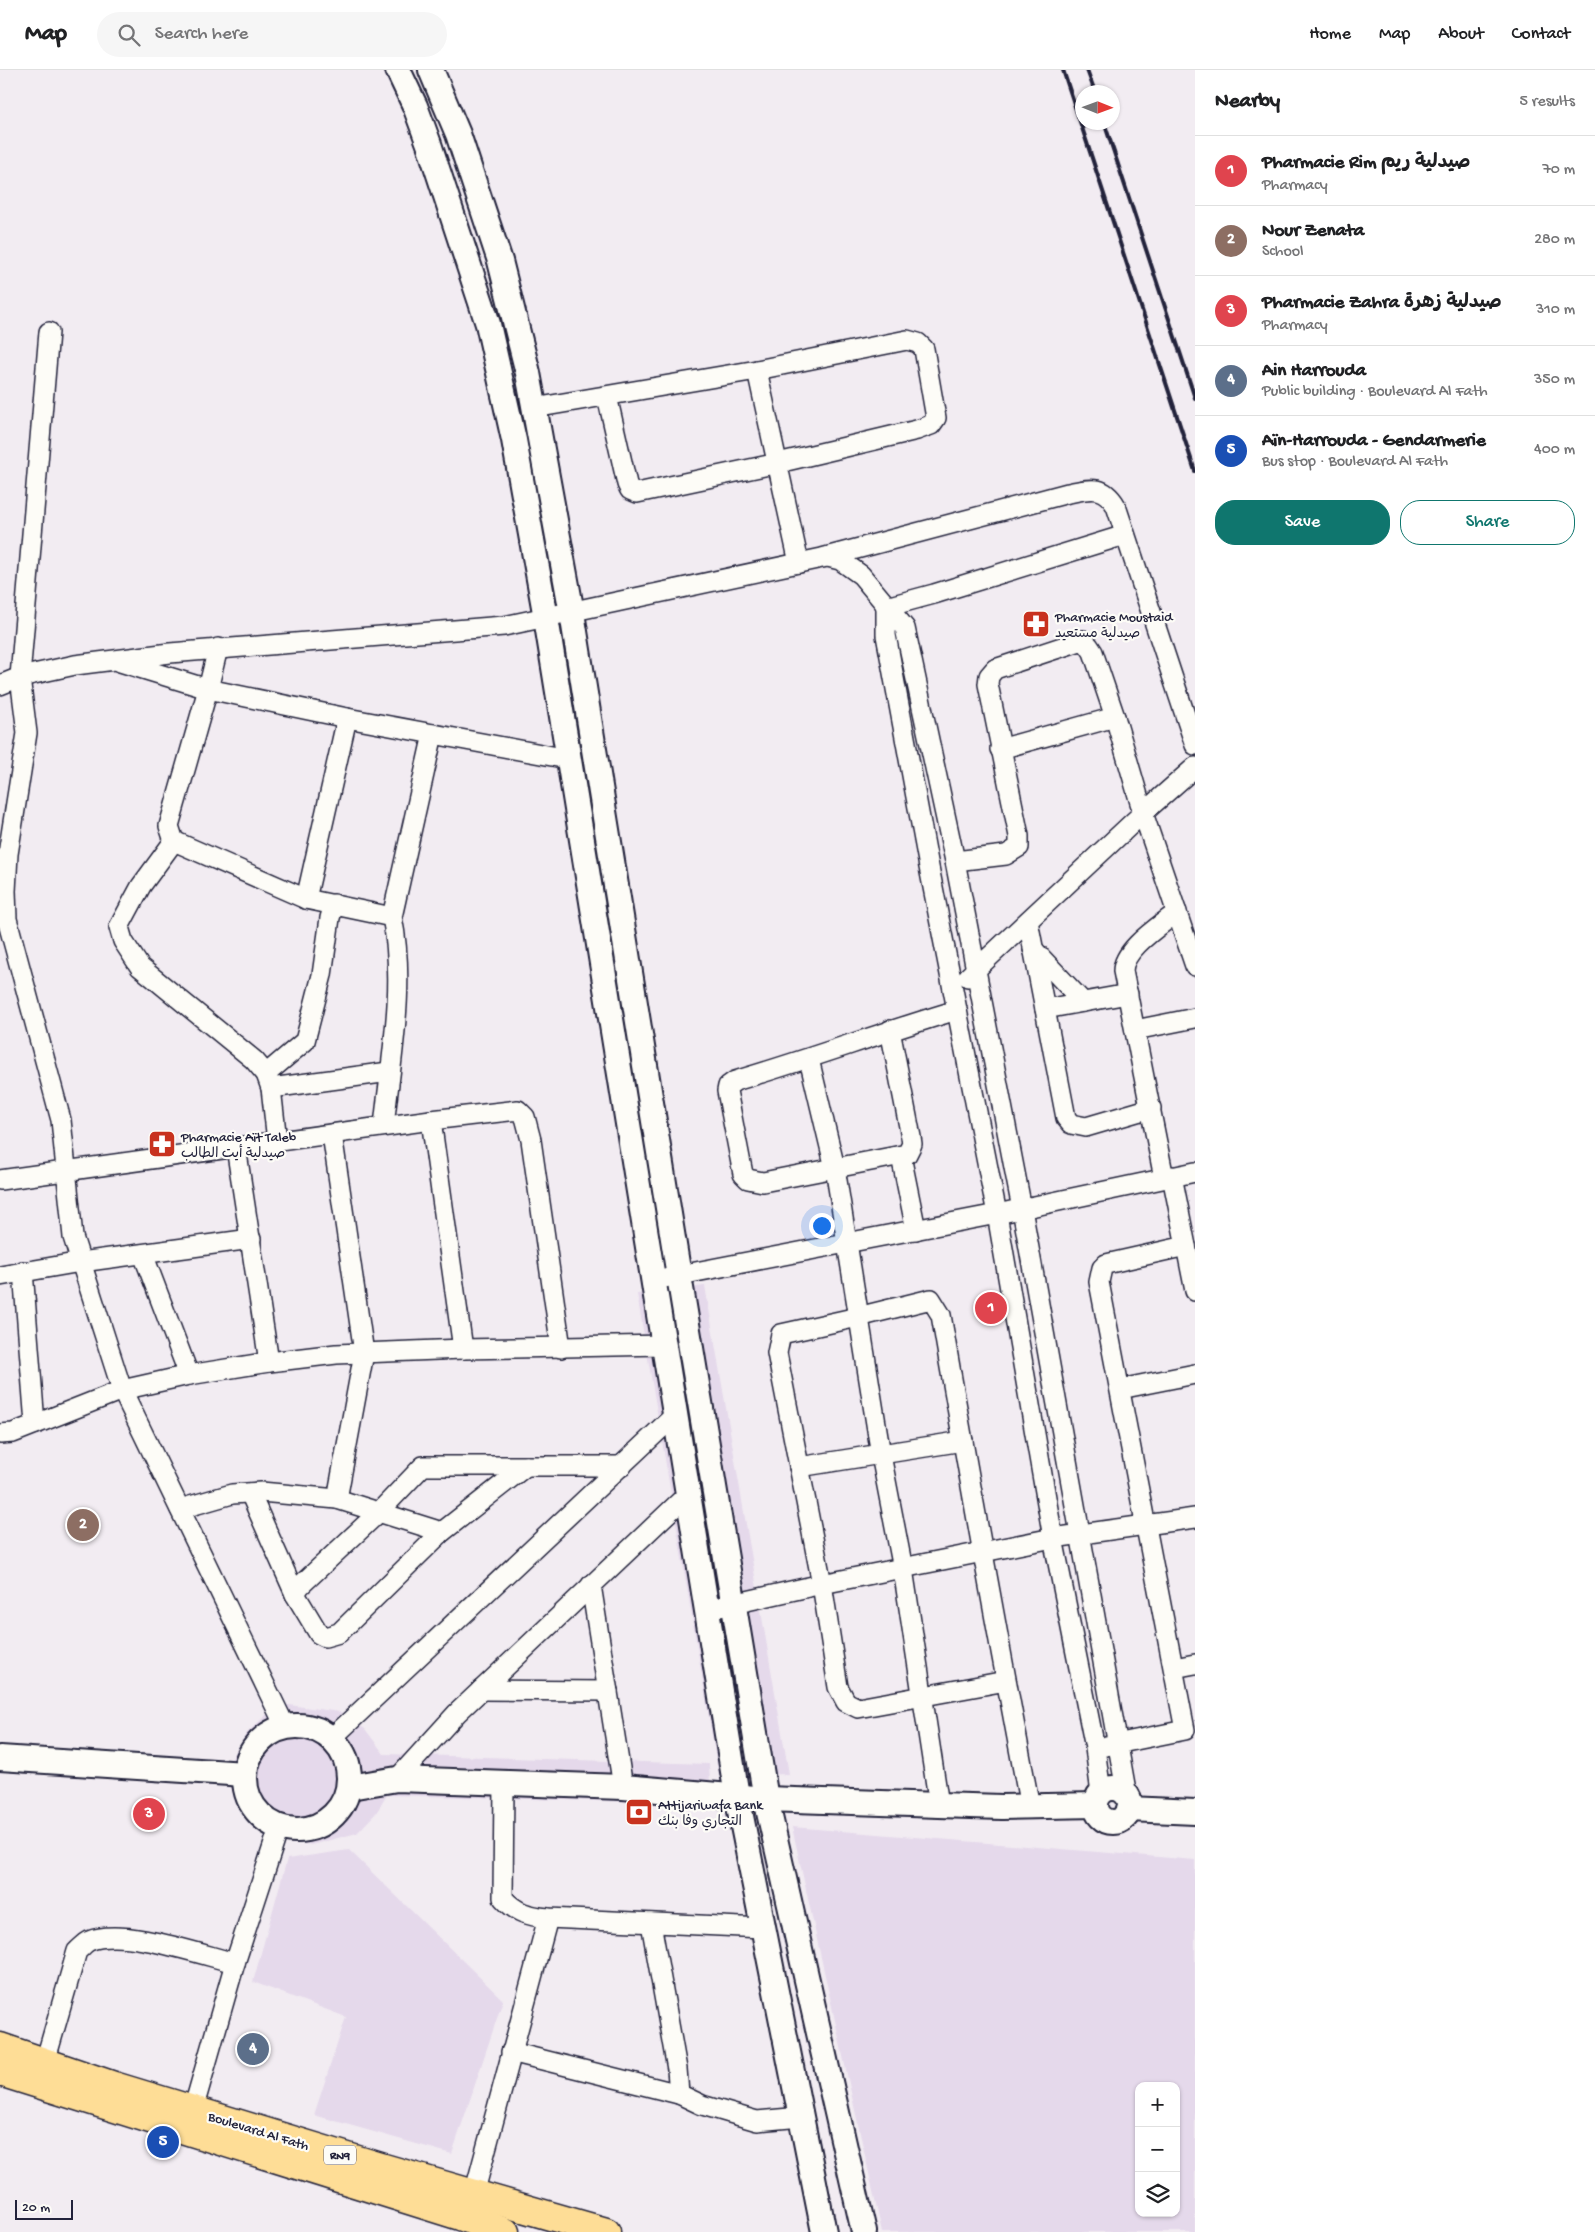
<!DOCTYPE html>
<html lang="en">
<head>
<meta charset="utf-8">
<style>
	:root { --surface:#fff; --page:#f6f6f6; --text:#202124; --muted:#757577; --line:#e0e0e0; --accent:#0f766e }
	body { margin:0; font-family:"Gochi Hand","Playpen Sans Arabic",sans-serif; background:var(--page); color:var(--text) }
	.controls { position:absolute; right:15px; bottom:15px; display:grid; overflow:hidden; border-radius:10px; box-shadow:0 1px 4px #0004 }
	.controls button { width:45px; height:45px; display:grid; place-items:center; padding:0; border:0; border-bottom:1px solid var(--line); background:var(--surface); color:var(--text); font:25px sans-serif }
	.compass { position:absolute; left:1075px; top:15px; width:45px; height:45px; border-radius:50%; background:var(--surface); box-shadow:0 1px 4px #0004; rotate:91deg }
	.scale { position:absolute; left:15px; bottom:12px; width:58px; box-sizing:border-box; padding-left:5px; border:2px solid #22223b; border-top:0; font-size:14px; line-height:18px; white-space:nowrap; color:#22223b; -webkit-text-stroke:4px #fdfcf7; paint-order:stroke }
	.you { position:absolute; left:821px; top:1155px; width:18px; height:18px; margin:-12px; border:4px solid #fff; border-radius:50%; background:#1a73e8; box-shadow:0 0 0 8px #1a73e833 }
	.badge { display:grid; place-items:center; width:32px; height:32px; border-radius:50%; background:var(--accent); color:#fff; font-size:16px; font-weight:700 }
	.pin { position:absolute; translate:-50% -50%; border:2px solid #fff; box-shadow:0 1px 5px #0006 }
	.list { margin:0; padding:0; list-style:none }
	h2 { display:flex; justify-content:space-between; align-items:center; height:65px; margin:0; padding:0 20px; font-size:21px }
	h2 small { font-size:16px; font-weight:400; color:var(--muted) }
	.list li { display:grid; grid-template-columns:32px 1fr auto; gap:15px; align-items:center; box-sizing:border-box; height:70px; padding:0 20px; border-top:1px solid var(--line) }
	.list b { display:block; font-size:19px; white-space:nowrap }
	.list p { margin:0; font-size:16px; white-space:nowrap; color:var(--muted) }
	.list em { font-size:16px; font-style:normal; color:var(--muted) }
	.actions { display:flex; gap:10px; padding:15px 20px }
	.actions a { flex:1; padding:11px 0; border:1px solid var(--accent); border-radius:20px; text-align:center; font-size:18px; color:var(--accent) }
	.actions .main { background:var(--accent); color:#fff }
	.icon { flex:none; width:28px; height:28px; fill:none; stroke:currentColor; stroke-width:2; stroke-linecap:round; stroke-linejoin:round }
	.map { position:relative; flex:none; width:1195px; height:2162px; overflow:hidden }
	header { display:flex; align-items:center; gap:30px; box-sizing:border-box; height:70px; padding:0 25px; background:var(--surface); border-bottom:1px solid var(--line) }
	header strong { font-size:24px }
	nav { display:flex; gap:28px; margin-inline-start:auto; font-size:18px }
	.search { width:350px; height:45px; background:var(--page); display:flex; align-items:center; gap:12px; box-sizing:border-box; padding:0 18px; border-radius:28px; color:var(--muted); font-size:19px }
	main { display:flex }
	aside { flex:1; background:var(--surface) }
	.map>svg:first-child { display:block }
	.built { fill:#e5d9eb; fill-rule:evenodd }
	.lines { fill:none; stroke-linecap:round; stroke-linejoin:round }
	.minor-casing { stroke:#22223b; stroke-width:22 }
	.tertiary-casing { stroke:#22223b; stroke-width:28 }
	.trunk-casing { stroke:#22223b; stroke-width:31 }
	.minor { stroke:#fdfcf7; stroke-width:19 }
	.tertiary { stroke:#fdfcf7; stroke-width:24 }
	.trunk { stroke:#fedd96; stroke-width:28 }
	.rail { stroke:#22223b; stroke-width:4 }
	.labels { text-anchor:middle; stroke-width:4.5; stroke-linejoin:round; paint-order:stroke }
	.shield { fill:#fdfcf7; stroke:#646373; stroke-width:1 }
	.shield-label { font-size:12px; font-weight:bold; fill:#22223b }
	.poi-label { font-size:14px; fill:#22223b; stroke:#fdfcf7; text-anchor:start }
	.street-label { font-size:14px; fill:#22223b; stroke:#fdfcf7 }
</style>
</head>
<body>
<header>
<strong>Map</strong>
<div class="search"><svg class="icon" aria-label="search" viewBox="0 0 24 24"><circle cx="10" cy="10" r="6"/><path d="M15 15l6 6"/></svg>Search here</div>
<nav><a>Home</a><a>Map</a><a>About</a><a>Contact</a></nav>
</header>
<main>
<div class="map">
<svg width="1195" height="2162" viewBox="0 0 1195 2162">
	<rect width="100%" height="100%" fill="#f2ecf2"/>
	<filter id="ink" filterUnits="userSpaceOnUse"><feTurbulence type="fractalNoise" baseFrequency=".02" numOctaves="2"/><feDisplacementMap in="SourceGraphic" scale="10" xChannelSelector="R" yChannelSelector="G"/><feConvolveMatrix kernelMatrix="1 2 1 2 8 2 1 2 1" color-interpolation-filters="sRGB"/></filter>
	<g filter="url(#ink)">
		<g class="built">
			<polygon points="705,1216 789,1704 719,1706 637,1224"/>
			<polygon points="289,1635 340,1642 365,1659 384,1684 709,1694 711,1734 387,1725 376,1743 357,1763 311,1775 287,1770 263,1759 242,1740 231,1718 230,1691 247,1663 266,1645"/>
			<path d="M792,1757L1195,1790V2162H882ZM1139,2016H1176V2143H1139Z"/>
			<polygon points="349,1780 503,1930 452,2084 314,2045 346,1947 253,1912 287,1789"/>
		</g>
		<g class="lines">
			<g class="minor-casing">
				<g id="minor">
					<polyline points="49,262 20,607 27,663 8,784 6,821 7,849 61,1050 73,1167 122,1320 285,1656"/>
					<polyline points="757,300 799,493"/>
					<polyline points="534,338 757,300 907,270 918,273 924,279 936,348 931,355 917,360 778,393 637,423 630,420 627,414 607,326"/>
					<polyline points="828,487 840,490 861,505 905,558 955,791 1022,1139 1127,1726"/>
					<polyline points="886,537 886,565 929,797 997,1144 1053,1468 1095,1678 1101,1723"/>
					<polyline points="886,537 934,524 1125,465"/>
					<path d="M218,578L208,619L169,756L174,771L306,829L392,847C406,915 391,988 384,1056"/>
					<polyline points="120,592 208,619 347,648 568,689"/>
					<path d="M0,615L20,607L75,595L170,583L504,556L822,488L1068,423C1090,419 1103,414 1116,436L1195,675"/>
					<polyline points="1000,679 1115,647"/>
					<polyline points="174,771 141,816 119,857 123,871 140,897 254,990 266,1004 271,1018 277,1071"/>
					<polyline points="955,791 1006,785 1019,777 1019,766 988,614 989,606 995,599 1083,570 1089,576 1093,582 1115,647 1143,743 1195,896"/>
					<polyline points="306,829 347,648"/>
					<polyline points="392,847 433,664"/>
					<polyline points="1028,851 1066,1048 1071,1054 1086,1057 1151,1038"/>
					<polyline points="1033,879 1083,932"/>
					<polyline points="968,907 1143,743 1195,697"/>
					<polyline points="1045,939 1128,924"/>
					<path d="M890,960L911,1067L912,1074L907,1084L763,1112L748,1109L743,1104L727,1021L728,1016L735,1011C810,989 883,962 957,940"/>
					<polyline points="1135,960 1195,948"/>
					<polyline points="809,989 835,1098 881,1385 903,1499 939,1735"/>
					<polyline points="266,1004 305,971 322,905 330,848 334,834"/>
					<polyline points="271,1018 389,1002"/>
					<polyline points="431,1050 463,1279"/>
					<polyline points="332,1064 364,1283 337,1429"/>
					<polyline points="236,1077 269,1292"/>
					<polyline points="901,1086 916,1160"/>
					<polyline points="1172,1106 1195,1221"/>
					<path d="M1164,1108L1123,901C1123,879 1160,856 1177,842"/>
					<polyline points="0,1110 431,1050 518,1040 525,1047 531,1070 561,1278"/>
					<polyline points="143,1184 189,1305"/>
					<polyline points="23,1201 35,1354"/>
					<polyline points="0,1206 81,1192 251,1169"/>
					<polyline points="654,1210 997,1144 1195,1102"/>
					<polyline points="1120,1319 1195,1304"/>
					<polyline points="0,1364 13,1363 122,1320 189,1305 269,1292 336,1284 463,1279 664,1275"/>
					<polyline points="799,1397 963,1371"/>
					<polyline points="250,1423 295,1524 319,1564 325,1567 339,1563 442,1462 526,1396"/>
					<polyline points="180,1439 232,1424 261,1422 337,1429 442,1462"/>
					<polyline points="591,1515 623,1717"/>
					<polyline points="295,1524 300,1516 379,1442 423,1396 622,1396"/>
					<polyline points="706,1540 822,1514 1053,1468 1195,1448"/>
					<polyline points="1174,1598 1195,1594"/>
					<path d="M1006,1611L858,1638L846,1632L838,1617L822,1514L777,1283L781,1264L858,1247L931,1229L941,1245C969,1409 999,1573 1030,1737"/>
					<polyline points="481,1620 608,1621"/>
					<polyline points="332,1668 675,1345"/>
					<polyline points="1106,1676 1185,1660 1099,1212 1102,1198 1106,1194 1186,1176"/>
					<polyline points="397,1709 457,1643 688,1424"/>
					<path d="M504,1713L503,1828C516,1843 529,1846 548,1848L763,1858"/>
					<polyline points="651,1853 677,1999 679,2024 702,2035 757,2051 801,2047"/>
					<polyline points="511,1982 679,2024"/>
					<path d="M45,1992L77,1881C81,1878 85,1873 89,1871C123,1857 199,1884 235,1893"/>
					<polyline points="193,2040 235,1893 279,1758"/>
					<polyline points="474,2124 548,1848"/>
				</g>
			</g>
			<g class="tertiary-casing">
				<g id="tertiary">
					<polyline points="398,0 415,36 429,74 488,254 514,370 546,548 737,1726 824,2162"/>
					<polyline points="431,0 458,64 500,191 528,303 572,543 679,1206 766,1729 864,2162"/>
					<circle cx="297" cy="1708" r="52"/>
					<polyline points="0,1688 245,1704"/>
					<polyline points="350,1717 397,1709 623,1717 766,1729 939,1735 1002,1737 1096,1735"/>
					<circle cx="1113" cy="1735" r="17"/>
					<polyline points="1129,1739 1195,1742"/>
				</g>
			</g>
			<g class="trunk-casing">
				<g id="trunk">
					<polyline points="0,1977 114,2016 384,2098 606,2162"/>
					<polyline points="0,2002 460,2146 505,2162"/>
				</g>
			</g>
			<use href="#minor" class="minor"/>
			<use href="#tertiary" class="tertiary"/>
			<use href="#trunk" class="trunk"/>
			<g class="rail">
				<polyline points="1063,0 1195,401"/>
				<polyline points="1087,0 1095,22"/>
				<polyline points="1104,52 1195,328"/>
			</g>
		</g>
	</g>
	<defs>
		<g id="pharmacy-square" transform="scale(1.4375)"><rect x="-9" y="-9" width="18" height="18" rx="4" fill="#c8321e" stroke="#fdfcf7"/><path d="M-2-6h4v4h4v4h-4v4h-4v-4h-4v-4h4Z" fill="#fff"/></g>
		<g id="bank-square" transform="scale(1.4375)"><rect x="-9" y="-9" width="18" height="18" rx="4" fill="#c8321e" stroke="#fdfcf7"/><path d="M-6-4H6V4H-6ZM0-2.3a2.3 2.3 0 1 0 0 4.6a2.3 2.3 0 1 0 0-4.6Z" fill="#fff"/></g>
	</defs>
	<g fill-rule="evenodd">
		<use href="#pharmacy-square" x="1036" y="554"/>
		<use href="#pharmacy-square" x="162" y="1074"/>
		<use href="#bank-square" x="639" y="1742"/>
	</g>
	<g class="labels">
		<rect class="shield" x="324" y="2075.5" width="32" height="19" rx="4"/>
		<g class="shield-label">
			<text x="340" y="2089">RN9</text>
		</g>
		<g class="poi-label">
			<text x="1055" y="551">Pharmacie Moustaid<tspan x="1055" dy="16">صيدلية مستعيد</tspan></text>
			<text x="181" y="1071">Pharmacie Aït Taleb<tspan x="181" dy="16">صيدلية أيت الطالب</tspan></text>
			<text x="658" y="1739">Attijariwafa Bank<tspan x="658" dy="16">التجاري وفا بنك</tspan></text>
		</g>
		<g class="street-label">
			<text transform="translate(259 2060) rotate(17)" y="5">Boulevard Al Fath</text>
		</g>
	</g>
</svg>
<div class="controls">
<button>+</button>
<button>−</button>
<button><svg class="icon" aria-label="layers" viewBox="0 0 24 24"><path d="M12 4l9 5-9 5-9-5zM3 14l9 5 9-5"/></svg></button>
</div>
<svg class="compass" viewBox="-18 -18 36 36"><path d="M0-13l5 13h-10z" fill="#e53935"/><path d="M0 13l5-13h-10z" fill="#757577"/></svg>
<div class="scale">20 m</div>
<div class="you"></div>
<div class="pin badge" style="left:991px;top:1238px;background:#e0444e">1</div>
<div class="pin badge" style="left:83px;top:1455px;background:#8d6e63">2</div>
<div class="pin badge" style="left:149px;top:1744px;background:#e0444e">3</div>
<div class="pin badge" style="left:253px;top:1979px;background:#5c6f8a">4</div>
<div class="pin badge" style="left:163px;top:2072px;background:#1a4fb4">5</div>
</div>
<aside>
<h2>Nearby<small>5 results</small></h2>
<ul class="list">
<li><span class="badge" style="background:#e0444e">1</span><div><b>Pharmacie Rim صيدلية ريم</b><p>Pharmacy</p></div><em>70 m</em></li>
<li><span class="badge" style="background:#8d6e63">2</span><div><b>Nour Zenata</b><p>School</p></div><em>280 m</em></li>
<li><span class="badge" style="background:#e0444e">3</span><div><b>Pharmacie Zahra صيدلية زهرة</b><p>Pharmacy</p></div><em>310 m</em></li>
<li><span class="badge" style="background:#5c6f8a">4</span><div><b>Ain Harrouda</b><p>Public building · Boulevard Al Fath</p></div><em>350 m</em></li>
<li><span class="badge" style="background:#1a4fb4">5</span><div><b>Aïn-Harrouda - Gendarmerie</b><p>Bus stop · Boulevard Al Fath</p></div><em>400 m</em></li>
</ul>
<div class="actions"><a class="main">Save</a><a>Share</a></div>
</aside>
</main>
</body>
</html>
